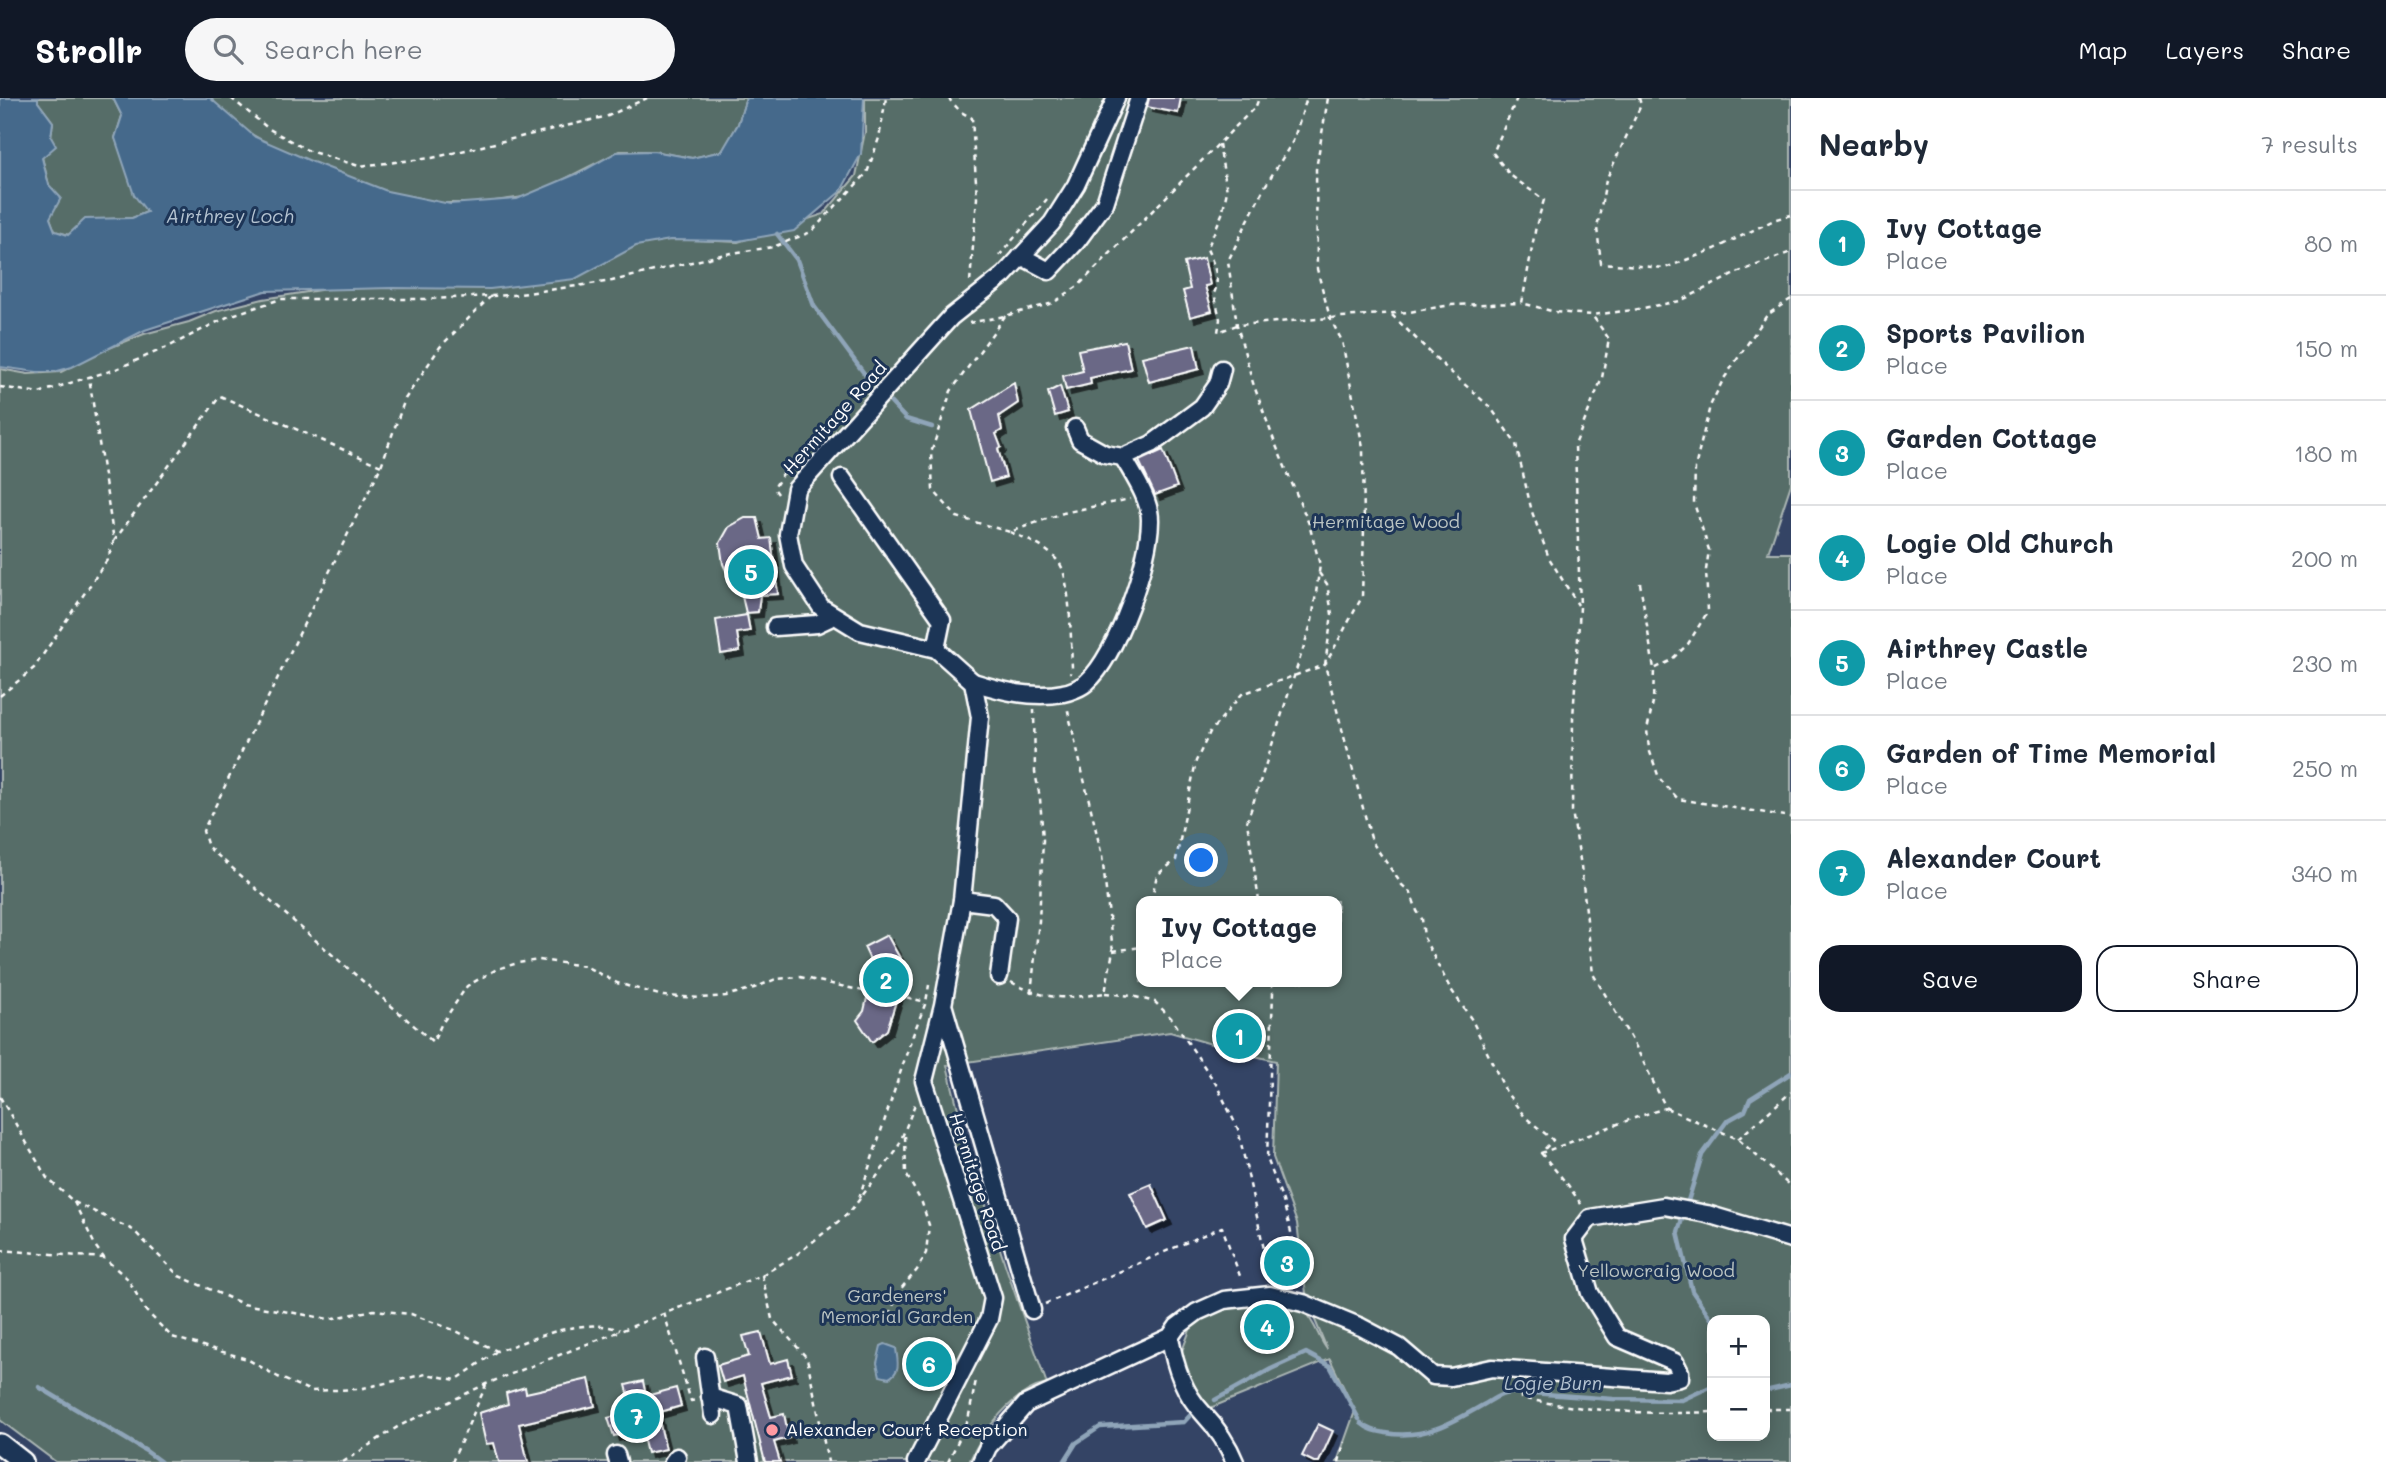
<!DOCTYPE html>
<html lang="en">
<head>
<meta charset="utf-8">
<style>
	:root { --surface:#fff; --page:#f6f6f7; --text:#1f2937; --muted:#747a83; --line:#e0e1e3; --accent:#111827 }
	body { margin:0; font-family:Mali,sans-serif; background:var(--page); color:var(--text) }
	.controls { position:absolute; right:21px; bottom:21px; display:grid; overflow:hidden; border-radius:14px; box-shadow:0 4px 18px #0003 }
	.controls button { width:63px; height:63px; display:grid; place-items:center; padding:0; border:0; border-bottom:2px solid var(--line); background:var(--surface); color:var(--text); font:35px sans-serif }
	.you { position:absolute; left:1202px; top:763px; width:24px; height:24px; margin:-18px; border:5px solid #fff; border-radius:50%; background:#1a73e8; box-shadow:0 0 0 10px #1a73e833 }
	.badge { display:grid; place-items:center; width:46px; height:46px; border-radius:50%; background:var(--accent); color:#fff; font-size:23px; font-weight:700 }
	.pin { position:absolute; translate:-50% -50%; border:4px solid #fff; box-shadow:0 2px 7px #0006 }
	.popup { position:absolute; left:1136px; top:798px; width:206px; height:91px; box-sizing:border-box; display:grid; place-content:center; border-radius:14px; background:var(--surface); filter:drop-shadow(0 2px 5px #0005); font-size:23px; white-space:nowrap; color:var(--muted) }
	.popup b { font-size:26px; color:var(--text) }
	.popup::after { content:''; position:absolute; left:50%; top:100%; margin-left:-14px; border:14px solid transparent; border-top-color:var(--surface) }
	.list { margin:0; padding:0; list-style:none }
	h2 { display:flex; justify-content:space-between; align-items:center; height:91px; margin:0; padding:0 28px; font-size:30px }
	h2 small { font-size:23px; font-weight:400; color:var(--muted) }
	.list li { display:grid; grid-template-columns:46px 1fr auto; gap:21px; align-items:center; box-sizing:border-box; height:105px; padding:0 28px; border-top:2px solid var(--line) }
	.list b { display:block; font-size:26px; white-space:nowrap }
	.list p { margin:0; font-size:23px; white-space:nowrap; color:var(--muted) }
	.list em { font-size:23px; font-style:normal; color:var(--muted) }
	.actions { display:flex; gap:14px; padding:21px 28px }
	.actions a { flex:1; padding:16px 0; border:2px solid var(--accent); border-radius:21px; text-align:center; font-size:24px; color:var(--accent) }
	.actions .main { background:var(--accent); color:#fff }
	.icon { flex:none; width:38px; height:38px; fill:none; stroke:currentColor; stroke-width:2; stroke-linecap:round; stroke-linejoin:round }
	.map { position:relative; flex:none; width:1791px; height:1364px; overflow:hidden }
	header { display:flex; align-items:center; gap:42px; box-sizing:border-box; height:98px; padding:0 35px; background:var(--accent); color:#fff }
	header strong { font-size:33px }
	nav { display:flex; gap:38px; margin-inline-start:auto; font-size:24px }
	.search { width:490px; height:63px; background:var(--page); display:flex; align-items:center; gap:18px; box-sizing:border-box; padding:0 24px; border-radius:38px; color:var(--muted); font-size:26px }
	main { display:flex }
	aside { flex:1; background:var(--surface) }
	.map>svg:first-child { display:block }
	.green { fill:#576d68; stroke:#abb6b4; stroke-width:2; fill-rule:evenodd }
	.water { fill:#44698b; stroke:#8fa5b9; stroke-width:2 }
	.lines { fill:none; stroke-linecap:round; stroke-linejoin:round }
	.stream { stroke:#8fa5b9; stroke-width:4.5 }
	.building { fill:#6b6786; stroke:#fff; stroke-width:2; filter:url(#shadow) }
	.minor-casing { stroke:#fff; stroke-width:21 }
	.major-casing { stroke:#fff; stroke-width:24 }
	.path { stroke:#fff; stroke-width:2.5; stroke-dasharray:5 5; stroke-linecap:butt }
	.minor { stroke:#1d3557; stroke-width:16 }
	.major { stroke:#1d3557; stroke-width:19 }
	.poi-dot { fill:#ff9aa2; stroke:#1d3557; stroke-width:2.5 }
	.labels { text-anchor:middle; stroke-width:6; stroke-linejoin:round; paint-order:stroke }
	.street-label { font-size:18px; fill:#fff; stroke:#1d3557 }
	.park-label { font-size:18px; fill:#bcc5c3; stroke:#1d3557 }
	.poi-label { font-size:18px; fill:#fff; stroke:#1d3557; text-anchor:start }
	.water-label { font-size:19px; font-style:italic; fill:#b4c3d1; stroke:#1d3557 }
</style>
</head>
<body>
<header>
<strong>Strollr</strong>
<div class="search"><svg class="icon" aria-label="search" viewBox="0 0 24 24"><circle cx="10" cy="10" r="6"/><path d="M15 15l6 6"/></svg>Search here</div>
<nav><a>Map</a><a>Layers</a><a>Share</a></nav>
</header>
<main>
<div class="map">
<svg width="1791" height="1364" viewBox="0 0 1791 1364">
	<defs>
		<filter id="shadow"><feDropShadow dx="5" dy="5" stdDeviation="0" flood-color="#0009"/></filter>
	</defs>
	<rect width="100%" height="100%" fill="#344465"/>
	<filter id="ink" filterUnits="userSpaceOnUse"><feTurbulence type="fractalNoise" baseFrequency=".0143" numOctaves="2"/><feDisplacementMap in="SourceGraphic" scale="14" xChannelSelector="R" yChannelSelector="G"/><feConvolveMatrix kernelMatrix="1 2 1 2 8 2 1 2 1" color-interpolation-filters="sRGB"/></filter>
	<g filter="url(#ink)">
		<g class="green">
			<polygon points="38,0 113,0 122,18 115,40 147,114 132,120 85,122 69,137 55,133 50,120 49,87 42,59 51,39 53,24 38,4"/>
			<polygon points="211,0 746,0 738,26 723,53 692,60 653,53 620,53 531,98 480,105 437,105 373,92 289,58 222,19"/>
			<path d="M865,0H1791V386L1768,455H1791V1364H1337L1355,1313L1330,1261L1210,1310L1182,1271L1179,1261L1193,1224C1222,1208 1246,1202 1278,1205C1288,1206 1297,1207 1304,1214C1315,1223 1319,1242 1327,1251L1307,1203L1297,1125L1273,1059L1276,963L1246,956L1170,934L947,967C973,1076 1009,1181 1047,1286C1013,1292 983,1333 969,1364H56L0,1322V271L28,276L61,274L102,253L144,236L189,224L216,213L263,201L649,140L738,144L824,116L856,78L865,34ZM1141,803H1337V884H1141ZM1712,1222H1765V1338H1712Z"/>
		</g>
		<g class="water">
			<polygon points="0,0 38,0 38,4 53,24 51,39 56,48 42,60 49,87 61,100 50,120 55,133 68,137 85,121 132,120 147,114 134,97 115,40 122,18 113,0 210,0 255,39 313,64 387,93 450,106 517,101 581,74 617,54 653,53 692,60 722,53 738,26 746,0 864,0 861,56 841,93 794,133 738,143 670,142 636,148 575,181 490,191 392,190 265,193 145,232 72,269 54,274 37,274 0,269"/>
			<path d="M885,1246L896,1250C897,1262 902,1273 889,1280L880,1278L877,1265L881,1248Z"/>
		</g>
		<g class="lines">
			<g class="stream">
				<polyline points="777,136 797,162 814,208 869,282"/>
				<polyline points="891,305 906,321 932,329"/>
				<polyline points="1688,1103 1702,1057 1727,1023 1745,1013 1750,1001 1791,975"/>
				<polyline points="1682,1121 1678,1134 1692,1193 1712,1222"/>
				<polyline points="39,1289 146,1353 161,1364"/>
				<polyline points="1765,1293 1791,1287"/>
				<polyline points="1215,1302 1271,1271 1306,1255 1330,1268 1359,1321"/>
				<path d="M1361,1325C1369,1332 1376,1333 1386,1335C1423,1342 1452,1325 1483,1307C1497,1299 1501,1295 1518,1294L1613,1301L1682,1302L1712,1288"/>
				<polyline points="1064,1364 1076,1345 1100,1329 1184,1324 1195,1312"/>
			</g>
		</g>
		<g class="building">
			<polygon points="1149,0 1181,0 1178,15 1147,9"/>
			<polygon points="1204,160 1210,187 1205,188 1212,213 1190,219 1183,193 1190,191 1184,165"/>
			<polygon points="1125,243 1131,271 1090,280 1091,286 1066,292 1063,278 1083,273 1078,252"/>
			<polygon points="1194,247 1199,271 1149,284 1142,259"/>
			<polygon points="1014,285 1018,305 999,318 1002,332 996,336 1001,349 998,351 1006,379 990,384 971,312"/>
			<polygon points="1060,288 1068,314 1055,318 1048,294"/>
			<polygon points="1163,352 1177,389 1155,397 1139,363"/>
			<polygon points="745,420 757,420 762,441 771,440 778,496 760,497 758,514 746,515 740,490 731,483 723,466 720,445 729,429"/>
			<polygon points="747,517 750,533 737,535 740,553 721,556 716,522"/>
			<polygon points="887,837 906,871 887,932 872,944 857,922 864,913 874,870 864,849"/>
			<polygon points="1227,929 1253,931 1252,947 1226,945"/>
			<polygon points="1151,1086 1167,1122 1147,1131 1130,1095"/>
			<polygon points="1264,1216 1270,1236 1253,1241 1247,1222"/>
			<polygon points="761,1234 770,1266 788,1261 792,1277 761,1285 771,1319 784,1316 789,1340 774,1344 780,1364 765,1364 743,1278 723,1284 718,1267 749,1258 743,1238"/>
			<polygon points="589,1281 595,1308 519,1326 528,1364 499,1364 494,1345 486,1346 479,1315 508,1306 506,1295 525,1289 526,1295"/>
			<polygon points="643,1283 646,1298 676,1290 681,1308 657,1315 666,1351 647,1355 641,1331 614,1338 608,1320 633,1313 626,1287"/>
			<polygon points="1318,1326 1333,1333 1319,1364 1314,1364 1302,1358"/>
		</g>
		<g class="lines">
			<g class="minor-casing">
				<g id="minor">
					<polyline points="1021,158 1049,173 1077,143 1105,105 1139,0"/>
					<polyline points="1075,330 1080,342 1105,356 1123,359 1152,346 1202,309 1218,286 1222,271"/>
					<polyline points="842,380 942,522 936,551"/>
					<polyline points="775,529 817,526 834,518"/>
					<path d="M973,584C1002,593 1032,601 1063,595C1070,594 1082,589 1087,584C1117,557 1150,463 1150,422C1150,401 1133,377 1123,359"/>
					<polyline points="962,802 994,806 1007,820 999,878"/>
					<polyline points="944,910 1032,1212"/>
					<path d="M1170,1239C1174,1265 1183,1294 1202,1314C1215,1328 1228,1346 1235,1364"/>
					<polyline points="705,1259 713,1317"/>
					<polyline points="710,1299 739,1308 749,1364"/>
					<polyline points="616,1357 618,1364"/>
					<polyline points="673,1364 677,1359"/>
					<polyline points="916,1364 989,1221 993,1200 924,983 943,907 962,802 980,619 973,584 936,551 860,533 821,509 794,468 788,436 796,391 951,219 1004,177 1052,125 1076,87 1116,0"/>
					<polyline points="981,1364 988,1349 1026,1306 1170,1239 1177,1229 1197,1214 1224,1202 1270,1197 1303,1205 1361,1229 1399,1249 1433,1278 1451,1279 1492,1270 1666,1283 1680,1280 1680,1274 1675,1264 1617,1239 1590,1195 1574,1141 1590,1120 1664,1108 1707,1116 1791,1141"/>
				</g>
			</g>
			<g class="major-casing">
				<polyline id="major" points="0,1346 23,1364"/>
			</g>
			<g class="path">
				<polyline points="231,0 269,31 309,53 359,68 432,60 608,18 647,0"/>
				<polyline points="948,0 961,14 972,20 977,100 970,184"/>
				<polyline points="1517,0 1493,55 1510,77 1544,102 1536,128 1522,205 1555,214 1592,217 1633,212 1680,203 1739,174 1791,154"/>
				<polyline points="1639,0 1641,7 1606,82 1597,130 1601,165 1665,170 1715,151 1776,121 1791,117"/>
				<path d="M1219,46L1227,93L1222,116L1207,151C1213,164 1221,182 1214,195L1220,221L1218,234L1237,227L1409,214L1451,207L1522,205"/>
				<polyline points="999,158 1047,101"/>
				<polyline points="491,198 440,249 405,301 381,368 203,733 208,749 433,944 441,927 467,888 497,871 518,865 539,862 585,868 617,885 663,898 701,900 726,898 754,890 776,881 800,879 868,894"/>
				<polyline points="1791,201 1767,217 1723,282 1710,308 1695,370 1694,405 1709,452 1706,472 1708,513 1688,546 1670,563 1654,571 1653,604 1647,632 1649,651 1659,680 1678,701 1791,719"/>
				<polyline points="1392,217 1443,267 1491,310 1516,346 1532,414 1549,460 1578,507"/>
				<polyline points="1005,218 951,293 931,355 933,392 957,419 1010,434 1063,415 1130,401"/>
				<polyline points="969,225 1005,218 1053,205 1078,188 1256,8 1259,0"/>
				<polyline points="0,289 39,295 89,279 114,272 172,247 229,218 281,201 428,201 513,197 612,183 725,156 773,149 811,134 867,75 879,40 886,0"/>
				<polyline points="778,396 774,390 782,377 795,367"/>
				<path d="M1010,434C1028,442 1048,449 1060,466C1071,483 1071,549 1072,570L1070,576"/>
				<polyline points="114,443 220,298 381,368"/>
				<path d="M1319,475L1327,486L1332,516L1325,567L1372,744L1402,787L1411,795L1417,813L1422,821L1424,840L1450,890L1472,922L1506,994L1525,1019L1553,1042L1541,1055C1583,1040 1624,1022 1666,1010L1636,949L1593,876L1581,768L1572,713L1573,620L1580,509L1575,347L1602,280L1609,241L1592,217"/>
				<polyline points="1640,485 1654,571"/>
				<polyline points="0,598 34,570 107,462 114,443 89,279"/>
				<polyline points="1151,803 1157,777 1176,762 1196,663 1210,634 1242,596 1325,567 1362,499 1364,431 1363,350 1342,243 1330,220 1317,171 1316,71 1328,0"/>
				<polyline points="1259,803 1247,724 1312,523 1320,467 1309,426 1275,345 1253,285 1237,227 1228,163 1264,90 1293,43 1307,0"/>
				<polyline points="1113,853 1141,849"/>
				<path d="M1011,884C1047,903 1067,901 1105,895L1113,853L1102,758L1067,609"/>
				<polyline points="1271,884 1273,894 1267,1060 1283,1103 1293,1142 1300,1188"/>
				<polyline points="1031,895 1039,823 1043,742 1040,700 1035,674 1034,612"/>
				<polyline points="1105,895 1132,898 1155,904 1172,921 1216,986 1238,1031 1265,1156"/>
				<polyline points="897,897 926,904"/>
				<path d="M0,999L47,1080L74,1104L133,1132L179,1178L243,1206L329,1221L374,1212L411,1216L454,1232L497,1253C534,1241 581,1218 620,1232"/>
				<polyline points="1666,1010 1738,1041 1788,1086 1791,1086"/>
				<polyline points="1738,1041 1791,994"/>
				<polyline points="1541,1055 1568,1087 1583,1109"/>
				<polyline points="859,1100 911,942 926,904 929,887"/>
				<polyline points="74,1104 96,1149 104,1160 128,1181 146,1213 172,1239 247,1261 278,1279 311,1293 359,1291 426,1276 456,1282 497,1253"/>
				<polyline points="0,1152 104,1160"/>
				<polyline points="762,1177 772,1221 807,1260 828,1364"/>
				<polyline points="1045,1206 1222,1129 1240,1178"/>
				<polyline points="664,1215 691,1303 697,1302"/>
				<polyline points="890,1217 898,1194 917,1172 926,1155 929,1127 922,1105 906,1076 905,1037"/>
				<path d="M1521,1286V1300C1585,1313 1648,1317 1712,1314"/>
				<polyline points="1765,1311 1791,1311"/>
				<polyline points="343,1364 399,1328 486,1286 762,1177 796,1157 849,1115 897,1052 915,1006"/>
				<polyline points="452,1364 486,1287"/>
				<polyline points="948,1364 968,1322 976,1282"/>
				<polyline points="1339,1364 1344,1344"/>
			</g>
			<use href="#minor" class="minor"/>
			<use href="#major" class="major"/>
		</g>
	</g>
	<circle class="poi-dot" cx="772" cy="1332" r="7"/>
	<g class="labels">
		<g class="street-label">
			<text transform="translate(835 320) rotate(-48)" y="6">Hermitage Road</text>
			<text transform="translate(977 1084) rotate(72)" y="6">Hermitage Road</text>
		</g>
		<g class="park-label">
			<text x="1386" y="430">Hermitage Wood</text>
			<text x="1656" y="1179">Yellowcraig Wood</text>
			<text x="897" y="1204">Gardeners'<tspan x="897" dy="21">Memorial Garden</tspan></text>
		</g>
		<g class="poi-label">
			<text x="786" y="1338">Alexander Court Reception</text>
		</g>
		<g class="water-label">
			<text x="230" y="125">Airthrey Loch</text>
			<text x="1553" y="1292">Logie Burn</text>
		</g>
	</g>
</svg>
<div class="controls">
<button>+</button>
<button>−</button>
</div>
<div class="you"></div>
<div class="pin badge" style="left:1239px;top:938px;background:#0f9aa8">1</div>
<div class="popup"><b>Ivy Cottage</b>Place</div>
<div class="pin badge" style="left:886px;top:882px;background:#0f9aa8">2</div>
<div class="pin badge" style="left:1287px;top:1165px;background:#0f9aa8">3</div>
<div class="pin badge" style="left:1267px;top:1229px;background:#0f9aa8">4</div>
<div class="pin badge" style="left:751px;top:474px;background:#0f9aa8">5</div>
<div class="pin badge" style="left:929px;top:1266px;background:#0f9aa8">6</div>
<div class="pin badge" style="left:637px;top:1318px;background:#0f9aa8">7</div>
</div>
<aside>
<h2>Nearby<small>7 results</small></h2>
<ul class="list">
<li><span class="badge" style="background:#0f9aa8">1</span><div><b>Ivy Cottage</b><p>Place</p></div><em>80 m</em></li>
<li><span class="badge" style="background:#0f9aa8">2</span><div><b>Sports Pavilion</b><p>Place</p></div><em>150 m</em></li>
<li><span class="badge" style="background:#0f9aa8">3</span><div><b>Garden Cottage</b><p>Place</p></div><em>180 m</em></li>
<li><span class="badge" style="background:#0f9aa8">4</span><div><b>Logie Old Church</b><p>Place</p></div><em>200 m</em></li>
<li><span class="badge" style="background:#0f9aa8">5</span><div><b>Airthrey Castle</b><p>Place</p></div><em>230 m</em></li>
<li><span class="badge" style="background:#0f9aa8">6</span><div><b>Garden of Time Memorial</b><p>Place</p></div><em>250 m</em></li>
<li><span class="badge" style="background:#0f9aa8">7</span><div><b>Alexander Court</b><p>Place</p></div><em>340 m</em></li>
</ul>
<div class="actions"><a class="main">Save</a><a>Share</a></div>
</aside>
</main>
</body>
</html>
